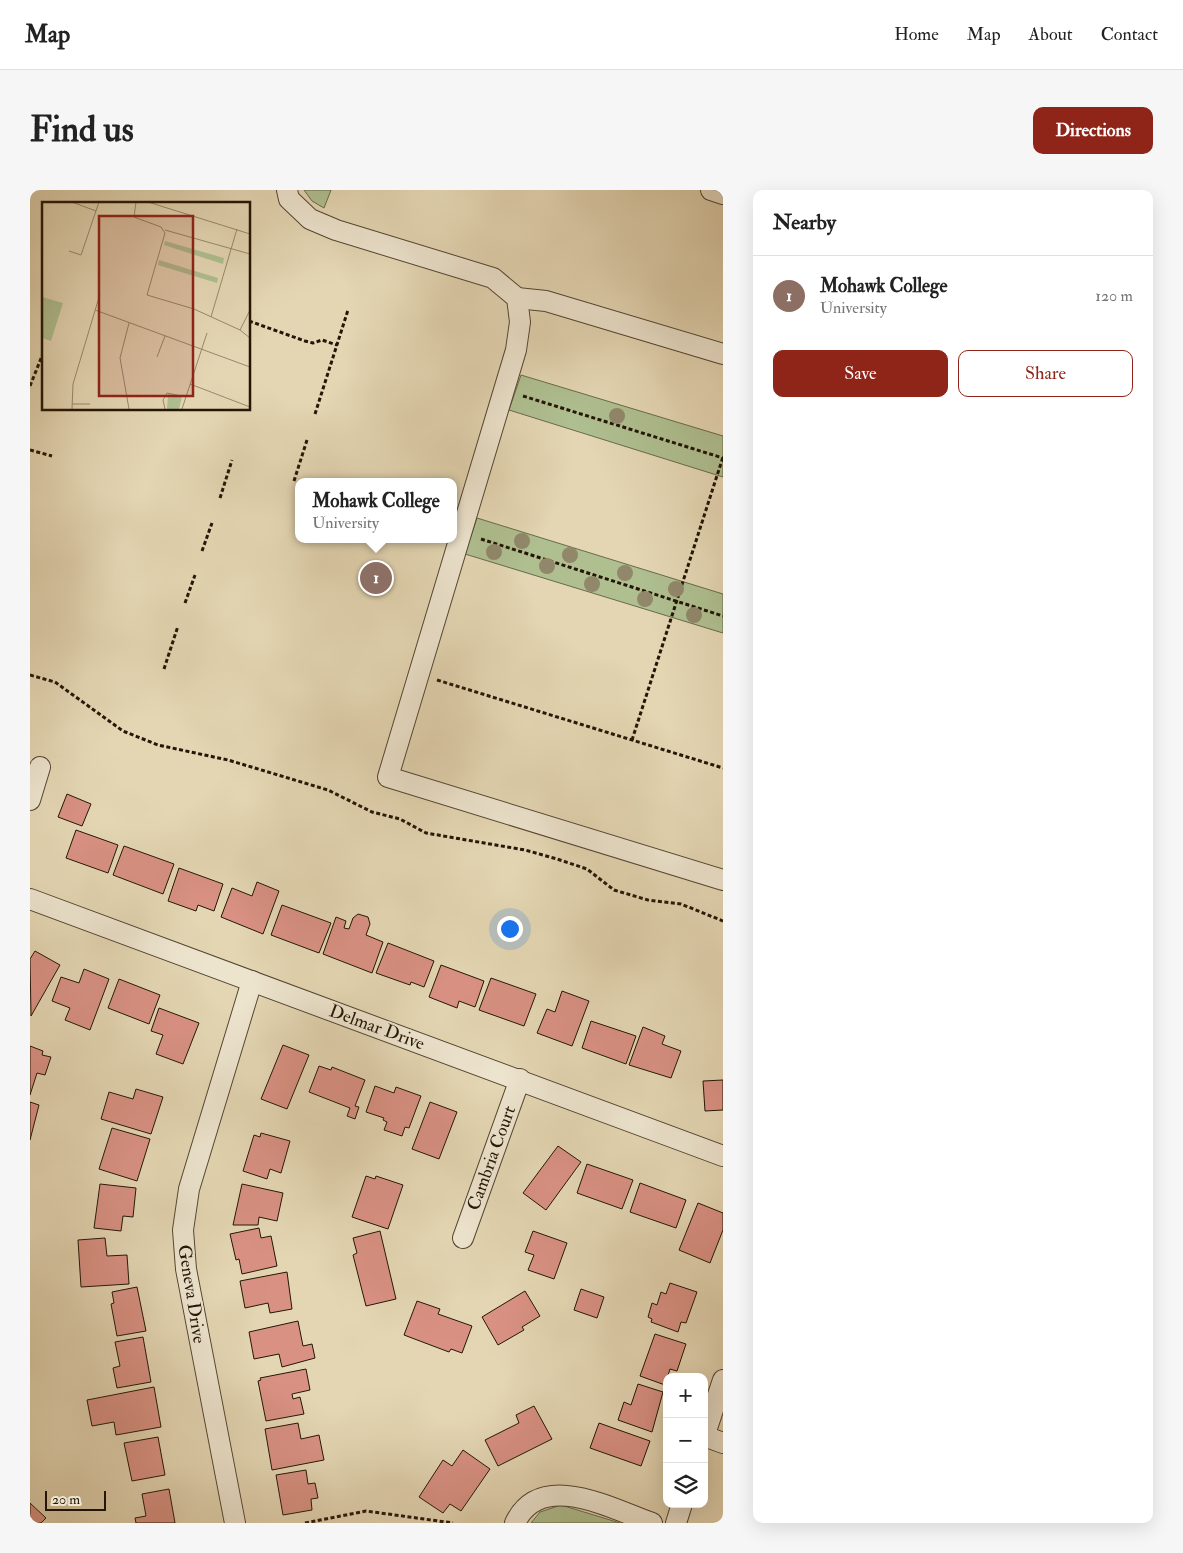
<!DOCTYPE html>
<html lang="en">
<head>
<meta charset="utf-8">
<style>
	:root { --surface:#fff; --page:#f6f6f6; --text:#222; --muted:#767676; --line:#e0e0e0; --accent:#8f2418 }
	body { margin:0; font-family:"IM FELL Double Pica",serif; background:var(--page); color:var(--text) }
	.controls { position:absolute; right:15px; bottom:15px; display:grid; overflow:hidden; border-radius:10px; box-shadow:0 5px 20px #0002 }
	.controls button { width:45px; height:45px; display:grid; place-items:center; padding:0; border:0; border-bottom:1px solid var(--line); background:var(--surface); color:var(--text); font:25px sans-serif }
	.scale { position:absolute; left:15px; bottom:12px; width:61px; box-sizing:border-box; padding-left:5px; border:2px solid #231607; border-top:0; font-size:14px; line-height:18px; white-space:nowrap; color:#231607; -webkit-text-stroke:4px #ede4ce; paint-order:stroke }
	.you { position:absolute; left:479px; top:738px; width:18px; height:18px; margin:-12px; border:4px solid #fff; border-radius:50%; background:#1a73e8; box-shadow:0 0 0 8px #1a73e833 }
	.badge { display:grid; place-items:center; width:32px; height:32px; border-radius:50%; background:var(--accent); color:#fff; font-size:16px; font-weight:700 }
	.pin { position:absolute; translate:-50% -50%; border:2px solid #fff; box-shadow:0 1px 5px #0006 }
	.popup { position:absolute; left:265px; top:288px; width:162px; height:65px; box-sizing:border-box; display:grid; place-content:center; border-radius:10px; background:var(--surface); filter:drop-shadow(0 1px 4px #0005); font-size:16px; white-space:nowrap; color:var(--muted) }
	.popup b { font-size:19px; color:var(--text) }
	.popup::after { content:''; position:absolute; left:50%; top:100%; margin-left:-10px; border:10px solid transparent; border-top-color:var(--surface) }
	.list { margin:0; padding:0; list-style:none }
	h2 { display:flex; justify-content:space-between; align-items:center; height:65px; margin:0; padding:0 20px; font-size:21px }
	h2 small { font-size:16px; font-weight:400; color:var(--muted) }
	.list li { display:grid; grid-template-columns:32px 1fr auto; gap:15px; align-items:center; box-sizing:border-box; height:80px; padding:0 20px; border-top:1px solid var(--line) }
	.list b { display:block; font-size:19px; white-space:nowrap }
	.list p { margin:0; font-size:16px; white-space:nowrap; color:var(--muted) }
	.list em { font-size:16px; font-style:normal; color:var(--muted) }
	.actions { display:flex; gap:10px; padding:15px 20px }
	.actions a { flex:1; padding:11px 0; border:1px solid var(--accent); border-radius:10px; text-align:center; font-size:18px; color:var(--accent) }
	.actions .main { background:var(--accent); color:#fff }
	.icon { flex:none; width:28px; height:28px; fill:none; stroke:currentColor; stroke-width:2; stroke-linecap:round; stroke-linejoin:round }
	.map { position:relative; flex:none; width:693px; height:1333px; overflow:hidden; border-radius:10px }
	header { display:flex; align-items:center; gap:30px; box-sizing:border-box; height:70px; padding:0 25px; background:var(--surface); border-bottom:1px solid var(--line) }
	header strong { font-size:24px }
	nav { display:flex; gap:28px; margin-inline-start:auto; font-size:18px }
	.intro { display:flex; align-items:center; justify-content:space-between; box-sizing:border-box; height:120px; padding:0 30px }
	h1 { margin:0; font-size:35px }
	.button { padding:12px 22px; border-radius:10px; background:var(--accent); color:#fff; font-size:18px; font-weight:700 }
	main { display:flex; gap:30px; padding:0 30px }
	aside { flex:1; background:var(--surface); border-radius:10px; box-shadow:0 5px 20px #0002 }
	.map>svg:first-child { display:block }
	.green { fill:#afbf90; stroke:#696a4c }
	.building { fill:#d99183; stroke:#231607 }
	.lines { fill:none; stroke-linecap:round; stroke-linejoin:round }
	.minor-casing { stroke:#534632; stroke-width:22 }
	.path { stroke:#231607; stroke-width:3; stroke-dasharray:4 2.5; stroke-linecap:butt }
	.minor { stroke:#ede4ce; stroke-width:20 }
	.tree { fill:#91886b }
	.labels { text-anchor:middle; stroke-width:4; stroke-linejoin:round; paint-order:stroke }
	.street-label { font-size:18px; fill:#231607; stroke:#ede4ce }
	.inset-road { fill:none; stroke:#97896e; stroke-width:1 }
	.view { fill:#8f2418; fill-opacity:0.15; stroke:#8f2418; stroke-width:2.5 }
	.inset-edge { fill:none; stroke:#231607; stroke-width:2.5 }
</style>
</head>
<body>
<header>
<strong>Map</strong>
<nav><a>Home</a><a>Map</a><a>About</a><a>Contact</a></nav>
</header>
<div class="intro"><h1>Find us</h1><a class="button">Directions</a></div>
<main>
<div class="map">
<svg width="693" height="1333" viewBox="0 0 693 1333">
	<rect width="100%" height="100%" fill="#e4d6b3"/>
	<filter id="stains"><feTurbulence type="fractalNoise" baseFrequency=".004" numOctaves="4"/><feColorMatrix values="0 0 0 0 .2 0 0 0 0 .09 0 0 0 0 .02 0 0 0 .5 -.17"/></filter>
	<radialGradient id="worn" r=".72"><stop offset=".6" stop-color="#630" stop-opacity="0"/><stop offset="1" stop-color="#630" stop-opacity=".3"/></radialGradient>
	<g class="green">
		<polygon points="274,0 301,0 294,18 282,11"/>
		<polygon points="491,185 693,246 693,287 479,220"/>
		<polygon points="447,328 693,404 693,443 435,364"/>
		<polygon points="531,1315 590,1333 501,1333 510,1322"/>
	</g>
	<g class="building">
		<polygon points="37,604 61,614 52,636 28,627"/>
		<polygon points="46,640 88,655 78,683 36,668"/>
		<polygon points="94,656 144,674 133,704 83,685"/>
		<polygon points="149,678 193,694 184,721 168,715 166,721 138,711"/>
		<polygon points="227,692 249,701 233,744 191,727 202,698 222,706"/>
		<polygon points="252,715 301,733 289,763 241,745"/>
		<polygon points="328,724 338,727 340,734 336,745 353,752 342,783 293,764 306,727 316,731 314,738 319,739 323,728"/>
		<polygon points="358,753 404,771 394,797 381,792 380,795 346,783"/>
		<polygon points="5,761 30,775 1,826 0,769"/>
		<polygon points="411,775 454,791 445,817 429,811 427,818 399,807"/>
		<polygon points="54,779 79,789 60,840 35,830 40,818 22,811 31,787 49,793"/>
		<polygon points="461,788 506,804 494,836 449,820"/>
		<polygon points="89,789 130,805 119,834 78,818"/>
		<polygon points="532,801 559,811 542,856 507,843 517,819 525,822"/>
		<polygon points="129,818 169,833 153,874 126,864 133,845 121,841"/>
		<polygon points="561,831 606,846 596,874 552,858"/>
		<polygon points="613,837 635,846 632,854 651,861 641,888 599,875"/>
		<polygon points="253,855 279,865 257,919 231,909"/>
		<polygon points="0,856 13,861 12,865 21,867 15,885 7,883 0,905"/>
		<polygon points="289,876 301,880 302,877 335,890 325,916 329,917 325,929 317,926 320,918 279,902"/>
		<polygon points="693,890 693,920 675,921 673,891"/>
		<polygon points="345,896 364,903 366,897 391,906 379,938 375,937 372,946 354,940 357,932 353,930 354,928 336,922"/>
		<polygon points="106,899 133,907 121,944 71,929 79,902 103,909"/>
		<polygon points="0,912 9,915 0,950"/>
		<polygon points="400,912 427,922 409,969 382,959"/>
		<polygon points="82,938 120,949 107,991 69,979"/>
		<polygon points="231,943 260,951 251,983 240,979 237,989 213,981 224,945 230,947"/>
		<polygon points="528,956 551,972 516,1020 493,1003"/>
		<polygon points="557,974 603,990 592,1019 547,1003"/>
		<polygon points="336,986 345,989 346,986 373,995 358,1039 322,1027"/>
		<polygon points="610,993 656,1010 646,1038 600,1022"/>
		<polygon points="70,994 106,998 103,1027 93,1026 91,1041 64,1038"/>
		<polygon points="212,994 253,1003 247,1031 229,1027 228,1035 203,1035"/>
		<polygon points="668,1013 693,1023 693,1040 680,1073 649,1060"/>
		<polygon points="229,1038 231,1048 241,1046 247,1076 212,1084 209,1069 206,1070 200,1044"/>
		<polygon points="350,1041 366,1109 336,1116 323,1065 327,1063 323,1048"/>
		<polygon points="503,1041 537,1053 524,1089 498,1080 504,1065 495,1062"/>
		<polygon points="75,1048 77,1066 97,1065 99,1094 51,1097 48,1050"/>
		<polygon points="257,1082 262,1119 240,1123 238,1113 215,1118 210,1091"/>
		<polygon points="640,1093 667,1102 656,1133 651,1132 648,1142 621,1132 622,1129 618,1127 622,1113 627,1115 631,1102 636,1104"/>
		<polygon points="107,1097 116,1141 87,1146 81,1114 84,1113 82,1102"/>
		<polygon points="551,1099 574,1107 567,1128 544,1120"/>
		<polygon points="495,1101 510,1126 492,1137 494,1140 468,1155 452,1127"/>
		<polygon points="387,1111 410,1119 408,1124 442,1136 432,1163 421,1159 419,1162 374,1145"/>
		<polygon points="268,1131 273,1156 282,1154 285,1168 252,1177 249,1164 224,1169 219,1142"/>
		<polygon points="625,1144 656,1154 647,1181 640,1179 635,1195 610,1186"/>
		<polygon points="113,1147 121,1192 87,1198 83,1178 90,1176 85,1152"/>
		<polygon points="276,1179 280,1200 262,1204 263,1209 270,1207 274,1224 236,1231 228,1191 231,1190 230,1188"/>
		<polygon points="608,1194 633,1202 622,1242 588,1230 594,1212 601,1215"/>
		<polygon points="124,1197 131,1237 86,1245 84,1232 62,1236 57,1210"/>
		<polygon points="504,1216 522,1249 468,1276 455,1250 489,1233 486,1225"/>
		<polygon points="268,1233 271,1249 289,1245 294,1270 242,1280 235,1239"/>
		<polygon points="569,1233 620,1251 611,1276 560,1258"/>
		<polygon points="128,1247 135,1285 102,1291 94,1253"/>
		<polygon points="433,1260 460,1279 431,1321 420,1314 413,1323 389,1307 413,1270 422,1276"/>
		<polygon points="276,1280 278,1294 285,1293 288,1308 281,1309 282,1320 253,1325 246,1285"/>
		<polygon points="139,1299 145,1333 106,1333 105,1328 116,1326 112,1304"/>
		<polygon points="0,1313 16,1328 11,1333 0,1333"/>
	</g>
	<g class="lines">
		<g class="minor-casing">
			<g id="minor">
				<polyline points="257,0 259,9 280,29 306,40 463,88 487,108 490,132 486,160 358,587 693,690"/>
				<polyline points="681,0 693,4"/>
				<polyline points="487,108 516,111 693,164"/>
				<polyline points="0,610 10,577"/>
				<polyline points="0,709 693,966"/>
				<polyline points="433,1048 490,889"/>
				<polyline points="674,1246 693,1253"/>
				<polyline points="674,1247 693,1190"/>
				<polyline points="205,1333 156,1079 153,1040 159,999 222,791"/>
				<path d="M485,1333C511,1279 582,1319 622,1333"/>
				<polyline points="646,1333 652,1314"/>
			</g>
		</g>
		<g class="path">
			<polyline points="219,131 275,151 283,153 292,150 307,155"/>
			<polyline points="0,196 14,161"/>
			<polyline points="493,206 693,268"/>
			<polyline points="285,224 318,120"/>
			<polyline points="0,260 22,266"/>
			<polyline points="264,291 277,250"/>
			<polyline points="190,308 202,270"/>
			<polyline points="451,349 693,426"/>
			<polyline points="172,361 182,333"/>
			<polyline points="155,413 165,385"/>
			<polyline points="134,479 148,436"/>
			<polyline points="0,485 25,492 93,541 128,555 198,570 298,600 342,622 370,629 396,643 495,660 527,669 557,679 584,700 618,710 651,714 693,731"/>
			<polyline points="407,490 693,578"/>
			<polyline points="602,550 693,267"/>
			<polyline points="275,1333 336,1321 423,1333"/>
		</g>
		<use href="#minor" class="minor"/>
	</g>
	<g class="tree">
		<circle cx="587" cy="226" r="8"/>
		<circle cx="492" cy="351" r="8"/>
		<circle cx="464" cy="362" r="8"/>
		<circle cx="540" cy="365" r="8"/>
		<circle cx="517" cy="376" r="8"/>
		<circle cx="595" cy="383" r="8"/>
		<circle cx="562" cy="394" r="8"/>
		<circle cx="646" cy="399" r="8"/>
		<circle cx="615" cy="409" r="8"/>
		<circle cx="664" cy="425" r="8"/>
	</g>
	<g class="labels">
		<g class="street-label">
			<text transform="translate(347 837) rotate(20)" y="6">Delmar Drive</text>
			<text transform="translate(461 968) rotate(-70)" y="6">Cambria Court</text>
			<text transform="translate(162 1104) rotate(81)" y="6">Geneva Drive</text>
		</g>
	</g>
	<g transform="translate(12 12)">
		<rect width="208" height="208" fill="#e4d6b3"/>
		<path d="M123,39L182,56L181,62L122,43ZM117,58L176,76L175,81L116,63ZM0,95L21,101L9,139L0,136ZM126,192L140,195L137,207H125Z" fill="#afbf90"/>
		<path class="inset-road" d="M30,0L54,9M94,0L92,15L119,25L123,31L105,93L152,107L198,128M106,0L208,32M123,28L208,52M27,49L39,53L57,0M53,108L208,165M208,108L198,128L208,136M169,115L195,27M87,121L78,156L87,207M115,155L123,134M148,182L208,205M30,202H48M30,207L31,182L58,92M123,207L121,198L125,191L144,195M140,207L165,131"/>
		<path class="view" d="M57,14H151V194H57Z"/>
		<rect width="208" height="208" class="inset-edge"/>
	</g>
	<rect width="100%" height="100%" filter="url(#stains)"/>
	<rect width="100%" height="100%" fill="url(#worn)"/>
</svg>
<div class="controls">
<button>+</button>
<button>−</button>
<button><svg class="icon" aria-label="layers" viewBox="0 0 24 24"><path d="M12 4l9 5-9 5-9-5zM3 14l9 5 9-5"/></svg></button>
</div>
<div class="scale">20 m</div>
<div class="you"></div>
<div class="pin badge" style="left:346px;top:388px;background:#8d6e63">1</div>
<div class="popup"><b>Mohawk College</b>University</div>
</div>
<aside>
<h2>Nearby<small></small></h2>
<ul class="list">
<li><span class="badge" style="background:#8d6e63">1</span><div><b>Mohawk College</b><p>University</p></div><em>120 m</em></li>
</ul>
<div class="actions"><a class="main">Save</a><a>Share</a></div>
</aside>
</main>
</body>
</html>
